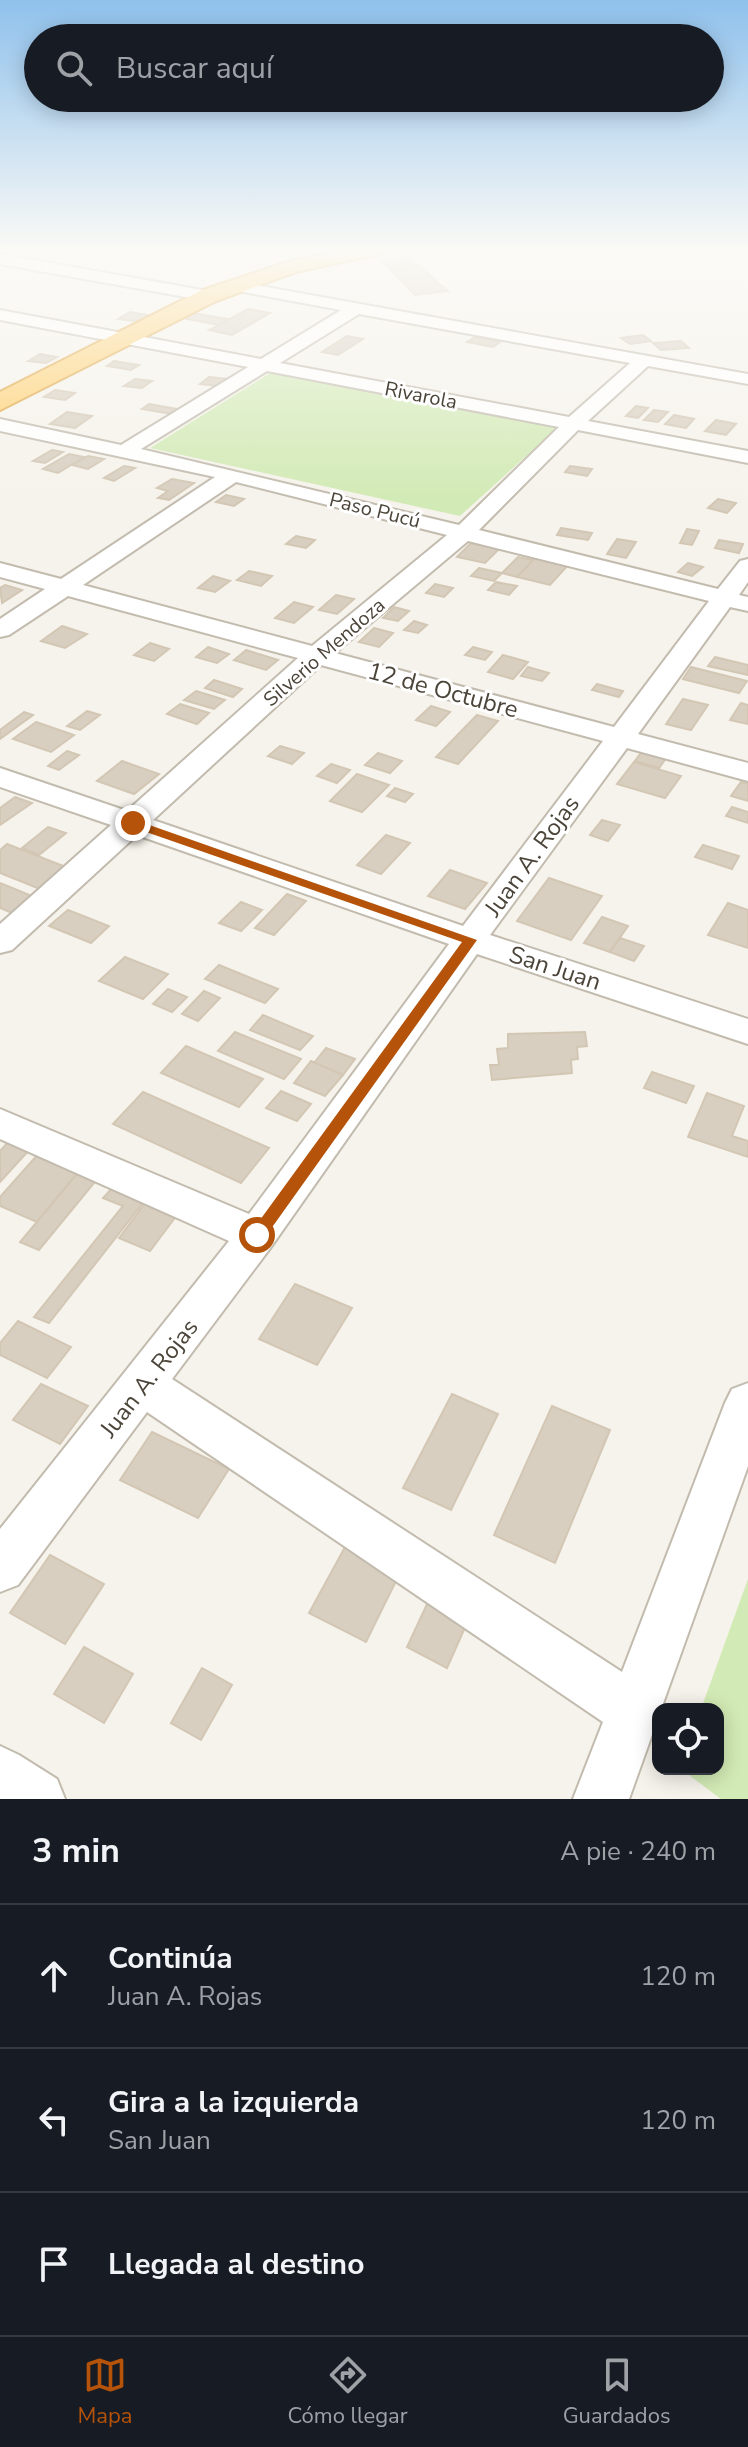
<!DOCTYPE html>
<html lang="es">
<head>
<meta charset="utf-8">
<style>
	:root { --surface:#171b24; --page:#20242c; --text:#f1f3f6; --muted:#9ea1a6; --line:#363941; --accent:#b45309 }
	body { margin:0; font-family:"Nunito Sans",sans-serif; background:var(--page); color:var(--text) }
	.controls { position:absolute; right:24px; bottom:24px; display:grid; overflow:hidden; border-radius:16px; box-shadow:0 4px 20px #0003 }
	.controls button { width:72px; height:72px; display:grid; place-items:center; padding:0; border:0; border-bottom:2px solid var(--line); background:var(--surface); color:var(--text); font:40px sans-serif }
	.stop { position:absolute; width:24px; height:24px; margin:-18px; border:6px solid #b45309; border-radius:50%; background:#fff }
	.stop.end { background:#b45309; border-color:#fff; box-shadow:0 2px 8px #0008 }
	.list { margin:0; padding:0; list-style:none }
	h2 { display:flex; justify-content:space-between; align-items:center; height:104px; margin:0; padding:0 32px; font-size:34px }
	h2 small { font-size:26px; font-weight:400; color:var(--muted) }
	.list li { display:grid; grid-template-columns:52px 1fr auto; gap:24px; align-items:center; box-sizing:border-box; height:144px; padding:0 32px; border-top:2px solid var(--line) }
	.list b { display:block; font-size:30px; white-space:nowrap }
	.list p { margin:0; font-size:26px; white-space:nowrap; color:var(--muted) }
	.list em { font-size:26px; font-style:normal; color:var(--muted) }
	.icon { flex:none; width:44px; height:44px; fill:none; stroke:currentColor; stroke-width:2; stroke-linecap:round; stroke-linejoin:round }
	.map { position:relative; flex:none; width:748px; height:1799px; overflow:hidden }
	.search { position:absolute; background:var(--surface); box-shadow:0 4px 20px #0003; left:24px; right:24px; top:24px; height:88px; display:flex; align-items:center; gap:20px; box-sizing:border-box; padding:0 28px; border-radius:44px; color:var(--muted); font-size:30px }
	.sheet { height:536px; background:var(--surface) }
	nav { display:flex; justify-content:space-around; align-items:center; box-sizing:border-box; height:112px; border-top:2px solid var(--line); background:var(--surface); font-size:22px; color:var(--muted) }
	nav a { display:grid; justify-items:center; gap:4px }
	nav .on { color:var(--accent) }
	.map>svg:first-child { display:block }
	.green { fill:#d2eab5 }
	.building { fill:#d8cfc1; stroke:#d3c7b4; stroke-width:2 }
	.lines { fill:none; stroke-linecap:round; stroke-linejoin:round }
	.minor-casing { stroke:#c2bbae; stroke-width:4 }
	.highway-casing { stroke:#e0a43c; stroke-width:4 }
	.minor { fill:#fff; fill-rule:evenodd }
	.highway { fill:#ffcf6e; fill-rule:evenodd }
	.route { fill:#b45309 }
	.labels { text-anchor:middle; stroke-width:6; stroke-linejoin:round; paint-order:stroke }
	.far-street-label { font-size:20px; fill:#4b4439; stroke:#fff }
	.street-label { font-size:24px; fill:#4b4439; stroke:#fff }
</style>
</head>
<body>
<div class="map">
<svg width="748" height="1799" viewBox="0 0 748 1799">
	<rect width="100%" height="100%" fill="#f6f3ec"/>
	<g class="green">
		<polygon points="283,365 565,421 460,516 150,448"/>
		<polygon points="748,1579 748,1799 721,1799 681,1769 718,1769 718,1709 701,1709"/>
	</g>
	<g class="building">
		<polygon points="409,257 419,266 390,269 380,260"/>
		<polygon points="419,266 448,291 415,295 390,269"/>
		<polygon points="248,309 270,313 232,335 209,330"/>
		<polygon points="130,312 153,316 141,322 118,319"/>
		<polygon points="194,313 221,318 229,319 219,325 183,318"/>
		<polygon points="643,335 651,341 630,344 621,338"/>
		<polygon points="347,336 363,339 338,355 322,352"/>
		<polygon points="475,337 500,342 493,347 467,342"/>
		<polygon points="681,341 689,348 661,350 653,343"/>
		<polygon points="40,354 57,357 46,363 28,361"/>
		<polygon points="114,361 139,365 131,370 107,366"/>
		<polygon points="209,377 228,379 218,386 200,384"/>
		<polygon points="135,379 152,381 142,388 124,386"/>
		<polygon points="55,390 75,393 65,400 44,397"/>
		<polygon points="149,404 183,410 177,415 142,409"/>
		<polygon points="636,406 648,408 638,418 626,416"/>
		<polygon points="654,410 668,412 658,422 644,420"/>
		<polygon points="67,412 92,416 75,428 50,424"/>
		<polygon points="674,415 694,419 686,428 665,424"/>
		<polygon points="716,420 736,424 726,435 705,431"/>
		<polygon points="52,450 63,452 45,463 33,461"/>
		<polygon points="69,454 84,457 58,473 43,469"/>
		<polygon points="88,456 104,459 88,469 72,465"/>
		<polygon points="124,466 135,468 114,481 104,478"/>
		<polygon points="570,466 592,469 587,476 565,472"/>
		<polygon points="172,479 194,483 169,500 158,498 168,491 157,488"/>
		<polygon points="226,495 244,499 234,506 216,502"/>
		<polygon points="718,499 736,503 727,513 708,508"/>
		<polygon points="561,528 592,533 588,540 557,535"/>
		<polygon points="687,529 699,531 692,545 680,543"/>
		<polygon points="296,536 315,540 306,548 286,544"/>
		<polygon points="617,539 636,542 626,558 607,554"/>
		<polygon points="719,540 743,544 739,553 715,548"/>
		<polygon points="471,543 499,549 485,563 457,557"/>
		<polygon points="518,557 533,560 517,577 502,573"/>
		<polygon points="535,558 568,565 550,585 517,577"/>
		<polygon points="688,563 703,567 692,576 678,572"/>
		<polygon points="479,568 502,573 494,581 471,576"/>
		<polygon points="249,571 272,576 261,586 237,580"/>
		<polygon points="213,576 230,581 215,592 198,588"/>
		<polygon points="496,582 517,586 509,595 488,590"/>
		<polygon points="435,584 453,588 444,597 426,593"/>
		<polygon points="5,585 22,590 2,603 0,588"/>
		<polygon points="336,595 354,599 337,614 319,610"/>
		<polygon points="294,602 313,607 294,623 275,618"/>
		<polygon points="394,607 409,611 398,621 383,618"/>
		<polygon points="414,621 427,625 418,633 404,630"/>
		<polygon points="62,626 87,634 65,648 41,641"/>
		<polygon points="374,628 393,633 379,647 359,642"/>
		<polygon points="150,643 169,649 154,661 134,655"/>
		<polygon points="208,647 229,654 217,663 196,657"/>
		<polygon points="473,647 492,652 485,660 465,655"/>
		<polygon points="246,650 278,660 266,670 234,660"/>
		<polygon points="503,655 528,662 513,679 488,672"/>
		<polygon points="715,657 748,665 748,675 708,666"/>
		<polygon points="528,667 549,673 542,681 521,676"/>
		<polygon points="691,667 747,681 739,693 683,679"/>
		<polygon points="214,680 242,689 233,697 205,688"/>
		<polygon points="597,684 623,691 619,697 592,690"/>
		<polygon points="196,691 225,700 214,709 184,700"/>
		<polygon points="683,699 708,705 691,730 666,724"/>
		<polygon points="741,703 748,705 748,724 730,720"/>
		<polygon points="180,704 209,713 197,724 167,714"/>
		<polygon points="431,706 450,712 436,726 416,720"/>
		<polygon points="87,711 100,715 80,730 67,726"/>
		<polygon points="24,712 33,715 0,739 0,730"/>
		<polygon points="477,715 498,721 458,764 436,757"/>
		<polygon points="36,722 74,735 51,752 13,739"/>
		<polygon points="280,746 304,753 292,764 268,756"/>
		<polygon points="643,750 667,757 659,768 635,761"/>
		<polygon points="67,751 79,755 59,770 48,766"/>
		<polygon points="378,753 402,761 390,773 365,765"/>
		<polygon points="122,761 159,774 134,794 97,781"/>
		<polygon points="634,762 681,776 665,798 617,784"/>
		<polygon points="331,764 350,770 337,783 317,776"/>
		<polygon points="357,774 389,785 362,812 330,801"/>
		<polygon points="741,782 748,784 748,801 731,796"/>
		<polygon points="395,788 413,794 405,802 387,796"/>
		<polygon points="15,797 32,803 0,825 0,808"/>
		<polygon points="732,807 748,812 748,823 726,816"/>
		<polygon points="602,820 620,825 608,841 590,835"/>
		<polygon points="48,827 66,833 39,855 22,848"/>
		<polygon points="386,835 410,843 381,874 357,865"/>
		<polygon points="7,844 66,867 40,889 0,873 0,850"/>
		<polygon points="703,845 739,856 732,869 695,857"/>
		<polygon points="450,870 487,883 465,909 428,896"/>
		<polygon points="549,878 602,896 571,940 517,921"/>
		<polygon points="0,883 37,898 17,915 0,908"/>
		<polygon points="287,894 306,901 274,935 255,928"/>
		<polygon points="241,902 262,910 241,931 219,923"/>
		<polygon points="728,903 748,910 748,948 708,935"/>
		<polygon points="68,910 109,926 91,943 49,926"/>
		<polygon points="602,917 628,926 610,952 584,943"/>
		<polygon points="620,938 644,946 634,961 610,952"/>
		<polygon points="125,957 168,974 143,999 99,981"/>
		<polygon points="219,965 278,989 265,1003 205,979"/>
		<polygon points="168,989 187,997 172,1012 153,1004"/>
		<polygon points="204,991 220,998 198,1021 182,1014"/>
		<polygon points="263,1015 313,1036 300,1050 250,1030"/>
		<polygon points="235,1032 301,1059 284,1079 218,1051"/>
		<polygon points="585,1032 587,1046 577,1047 578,1059 571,1060 572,1073 492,1080 490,1065 499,1065 497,1049 508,1048 508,1034"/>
		<polygon points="186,1046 263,1079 239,1107 161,1073"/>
		<polygon points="326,1048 355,1059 343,1075 314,1063"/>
		<polygon points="311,1061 343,1075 325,1096 294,1083"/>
		<polygon points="652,1072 694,1086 686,1103 644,1088"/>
		<polygon points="281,1091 311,1104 297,1121 266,1108"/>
		<polygon points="143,1092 269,1148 241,1183 113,1124"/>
		<polygon points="707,1093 744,1106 732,1136 748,1141 748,1157 688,1137"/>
		<polygon points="11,1139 31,1148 0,1182 0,1151"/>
		<polygon points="40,1152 81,1169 37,1222 0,1206 0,1197"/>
		<polygon points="81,1169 99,1177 39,1250 20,1242"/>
		<polygon points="114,1186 146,1199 49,1323 34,1317 123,1206 103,1198"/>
		<polygon points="146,1202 177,1215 150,1251 119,1238"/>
		<polygon points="295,1284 352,1308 317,1365 259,1339"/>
		<polygon points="18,1321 71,1347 47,1378 0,1355 0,1343"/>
		<polygon points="41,1384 88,1406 60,1444 13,1420"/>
		<polygon points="452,1394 498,1414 451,1510 403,1488"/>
		<polygon points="552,1406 610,1430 555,1563 494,1535"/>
		<polygon points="152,1432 229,1469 198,1518 120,1480"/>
		<polygon points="345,1547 400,1573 366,1642 309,1613"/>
		<polygon points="50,1555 104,1584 65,1644 10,1613"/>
		<polygon points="427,1604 467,1623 447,1668 407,1647"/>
		<polygon points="84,1647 133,1674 104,1723 54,1694"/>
		<polygon points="202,1668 232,1685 201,1740 171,1723"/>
	</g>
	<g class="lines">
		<g class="minor-casing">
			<g id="minor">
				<polygon points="0,254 208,291 216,296 208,301 0,264"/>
				<path d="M233,281L748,374V384L648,366L588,421L748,451V463L578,430L479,530L718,589L740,561L748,559V582L739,595L748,597V611L730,607L638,734L748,763V781L627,748L490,935L748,1019V1044L477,954L271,1247L172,1379L622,1672L725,1403L732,1389L748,1383V1466L661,1709H658V1718L629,1799H573L603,1722L147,1412L18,1585L0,1592V1529L229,1241L0,1139V1109L249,1214L449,944L137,835L12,950L0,953V924L111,825L0,787V768L127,811L298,658L68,596L9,635L0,637V619L45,589L0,577V563L61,579L215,477L0,431V419L121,445L248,367L0,320V310L261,359L341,310L227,289L225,286ZM359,314L630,363L569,417L280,363ZM267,371L559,427L459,525L141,449ZM236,482L447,535L312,646L83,585ZM468,541L709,601L614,727L335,653ZM321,665L603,741L463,926L153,820Z"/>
				<polygon points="0,1746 19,1755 57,1779 65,1799 0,1799"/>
			</g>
		</g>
		<g class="highway-casing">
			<polygon id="highway" points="351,248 392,248 389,252 296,272 216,301 0,410 0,392 200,291 284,263"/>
		</g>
		<use href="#minor" class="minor"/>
		<use href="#highway" class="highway"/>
	</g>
	<linearGradient id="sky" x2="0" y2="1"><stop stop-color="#8fc1ec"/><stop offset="0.5" stop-color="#fbfaf6"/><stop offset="1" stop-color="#fbfaf6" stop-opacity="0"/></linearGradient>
	<rect width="748" height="500" fill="url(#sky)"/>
	<polygon class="route" points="129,821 138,821 477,940 263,1240 252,1240 249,1235 252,1231 462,942 129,826"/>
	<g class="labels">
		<g class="far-street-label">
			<text transform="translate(421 395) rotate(11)" y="7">Rivarola</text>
			<text transform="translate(375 510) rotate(14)" y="7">Paso Pucú</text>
			<text transform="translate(324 652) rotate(-41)" y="7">Silverio Mendoza</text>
		</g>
		<g class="street-label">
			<text transform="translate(443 690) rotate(15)" y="8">12 de Octubre</text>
			<text transform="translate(532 856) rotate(-54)" y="8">Juan A. Rojas</text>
			<text transform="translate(555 968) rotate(18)" y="8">San Juan</text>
			<text transform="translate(149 1378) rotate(-52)" y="8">Juan A. Rojas</text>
		</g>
	</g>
</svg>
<div class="controls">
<button><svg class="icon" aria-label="locate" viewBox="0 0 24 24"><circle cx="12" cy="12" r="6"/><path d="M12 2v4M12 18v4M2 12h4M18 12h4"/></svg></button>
</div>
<div class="stop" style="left:257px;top:1235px"></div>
<div class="stop end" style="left:133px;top:823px"></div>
<div class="search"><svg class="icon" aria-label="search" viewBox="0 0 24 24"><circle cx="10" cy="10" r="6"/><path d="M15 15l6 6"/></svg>Buscar aquí</div>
</div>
<section class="sheet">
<h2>3 min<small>A pie · 240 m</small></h2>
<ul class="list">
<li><svg class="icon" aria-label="ahead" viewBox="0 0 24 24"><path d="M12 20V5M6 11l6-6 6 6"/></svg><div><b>Continúa</b><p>Juan A. Rojas</p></div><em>120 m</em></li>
<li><svg class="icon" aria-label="left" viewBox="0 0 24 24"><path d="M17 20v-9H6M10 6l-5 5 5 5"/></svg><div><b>Gira a la izquierda</b><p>San Juan</p></div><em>120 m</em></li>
<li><svg class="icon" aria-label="arrive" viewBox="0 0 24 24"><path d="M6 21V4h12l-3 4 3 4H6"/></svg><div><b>Llegada al destino</b></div></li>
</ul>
</section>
<nav>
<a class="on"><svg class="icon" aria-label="map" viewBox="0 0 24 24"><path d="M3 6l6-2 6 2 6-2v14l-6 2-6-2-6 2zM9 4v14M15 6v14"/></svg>Mapa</a>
<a><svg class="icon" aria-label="directions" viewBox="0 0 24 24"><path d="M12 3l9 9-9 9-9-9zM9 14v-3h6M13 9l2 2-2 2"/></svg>Cómo llegar</a>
<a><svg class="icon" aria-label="saved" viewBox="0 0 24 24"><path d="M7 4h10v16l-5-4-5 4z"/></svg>Guardados</a>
</nav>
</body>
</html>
